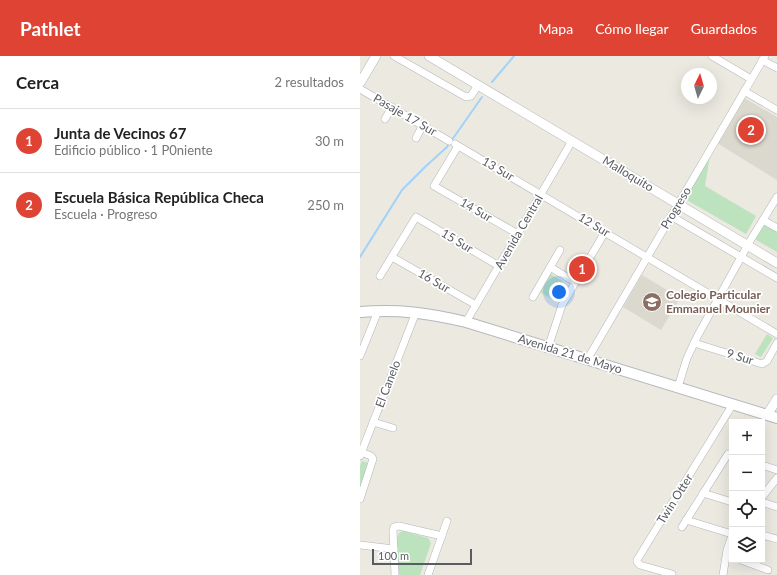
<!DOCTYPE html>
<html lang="es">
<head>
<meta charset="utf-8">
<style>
	:root { --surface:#fff; --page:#f6f6f6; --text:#222; --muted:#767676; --line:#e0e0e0; --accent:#df4333 }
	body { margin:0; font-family:Lato,sans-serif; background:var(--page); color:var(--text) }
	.controls { position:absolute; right:12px; bottom:12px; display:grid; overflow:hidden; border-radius:0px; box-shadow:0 4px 16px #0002 }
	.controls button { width:36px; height:36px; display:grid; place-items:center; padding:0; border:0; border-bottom:1px solid var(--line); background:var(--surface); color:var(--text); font:20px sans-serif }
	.compass { position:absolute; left:321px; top:12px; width:36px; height:36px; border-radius:50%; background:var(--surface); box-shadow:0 4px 16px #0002; rotate:5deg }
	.scale { position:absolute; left:12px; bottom:10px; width:100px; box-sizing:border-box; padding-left:4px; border:2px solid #595c61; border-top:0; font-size:11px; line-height:14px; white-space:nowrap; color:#595c61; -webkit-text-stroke:3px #fff; paint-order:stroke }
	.you { position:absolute; left:199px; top:236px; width:14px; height:14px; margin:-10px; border:3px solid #fff; border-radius:50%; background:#1a73e8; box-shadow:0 0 0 6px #1a73e833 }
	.badge { display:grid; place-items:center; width:26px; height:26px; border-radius:50%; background:var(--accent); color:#fff; font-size:13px; font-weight:700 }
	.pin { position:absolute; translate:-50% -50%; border:2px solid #fff; box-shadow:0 1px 4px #0006 }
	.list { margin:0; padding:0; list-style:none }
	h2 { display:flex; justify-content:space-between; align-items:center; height:52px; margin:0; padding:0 16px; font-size:17px }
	h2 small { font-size:13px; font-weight:400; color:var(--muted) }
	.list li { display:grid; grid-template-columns:26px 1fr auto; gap:12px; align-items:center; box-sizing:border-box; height:64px; padding:0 16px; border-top:1px solid var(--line) }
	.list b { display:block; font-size:15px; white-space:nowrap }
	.list p { margin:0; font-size:13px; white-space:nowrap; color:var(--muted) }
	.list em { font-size:13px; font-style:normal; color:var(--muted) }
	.icon { flex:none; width:22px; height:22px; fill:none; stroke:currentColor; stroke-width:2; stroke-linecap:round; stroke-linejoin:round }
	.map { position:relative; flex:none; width:417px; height:519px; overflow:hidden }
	header { display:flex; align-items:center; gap:24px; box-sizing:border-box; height:56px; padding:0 20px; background:var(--accent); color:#fff }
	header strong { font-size:19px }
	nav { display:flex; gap:22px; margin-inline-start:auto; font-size:14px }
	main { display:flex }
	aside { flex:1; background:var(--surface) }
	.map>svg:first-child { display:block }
	.education { fill:#dbd8ce }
	.green { fill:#bde2be }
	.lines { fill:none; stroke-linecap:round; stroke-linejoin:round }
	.stream { stroke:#a2d2fa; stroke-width:2 }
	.minor-casing { stroke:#b3b6ba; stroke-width:8 }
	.tertiary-casing { stroke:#b3b6ba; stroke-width:10 }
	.secondary-casing { stroke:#b4b7bc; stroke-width:12 }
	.minor { stroke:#fff; stroke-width:7 }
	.tertiary { stroke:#fff; stroke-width:9 }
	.secondary { stroke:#fff; stroke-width:10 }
	.labels { text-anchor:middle; stroke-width:3.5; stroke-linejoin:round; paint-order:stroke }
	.street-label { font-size:12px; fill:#595c61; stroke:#fff }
	.education-label { font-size:12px; font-weight:bold; fill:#785e54; stroke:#fff; text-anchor:start }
</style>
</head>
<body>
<header>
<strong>Pathlet</strong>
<nav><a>Mapa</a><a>Cómo llegar</a><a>Guardados</a></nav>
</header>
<main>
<aside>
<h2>Cerca<small>2 resultados</small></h2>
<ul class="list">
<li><span class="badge">1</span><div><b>Junta de Vecinos 67</b><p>Edificio público · 1 P0niente</p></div><em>30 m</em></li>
<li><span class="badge">2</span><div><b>Escuela Básica República Checa</b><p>Escuela · Progreso</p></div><em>250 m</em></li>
</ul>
</aside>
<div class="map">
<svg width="417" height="519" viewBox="0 0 417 519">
	<rect width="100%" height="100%" fill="#ebe9e0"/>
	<g class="education">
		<polygon points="384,42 417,61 417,124 357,87"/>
		<polygon points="282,219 320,242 301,274 263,251"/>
	</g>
	<g class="green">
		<polygon points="350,99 345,130 396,160 386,178 325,143"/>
		<polygon points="402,167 417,176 417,196 393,182"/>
		<polygon points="189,217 204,226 193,244 178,235"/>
		<polygon points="407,278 413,282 401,301 395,298"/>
		<polygon points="2,405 11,408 0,442 0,410"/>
		<polygon points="43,475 68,482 71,487 60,519 39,519 37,483 39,477"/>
	</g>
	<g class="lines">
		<g class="stream">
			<polyline points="132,26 154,0"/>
			<polyline points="0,201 42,134 66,110 87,91 122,41"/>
		</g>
		<g class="minor-casing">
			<g id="minor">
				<polyline points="34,0 106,41 111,40 118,29"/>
				<polyline points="352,0 391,23"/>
				<polyline points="402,4 417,12"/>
				<polyline points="0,33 89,85"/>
				<polyline points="384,35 417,54"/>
				<polyline points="25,63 32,51"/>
				<polyline points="56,82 63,69"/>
				<polyline points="95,88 417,278"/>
				<polyline points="98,90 74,130 158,178"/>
				<polyline points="311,160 417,222"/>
				<polyline points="403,164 417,172"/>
				<polyline points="32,201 116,249"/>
				<polyline points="190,211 215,226"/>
				<polyline points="20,220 56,161 139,210"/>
				<polyline points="173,241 200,194"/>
				<polyline points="106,266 212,85"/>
				<polyline points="334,287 402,308 407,305 417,287"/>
				<polyline points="188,292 202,249 245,176"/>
				<polyline points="0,300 18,255"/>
				<polyline points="227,304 405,0"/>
				<polyline points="318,331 327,302 338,279 390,185 417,141"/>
				<polyline points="13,366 33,372"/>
				<polyline points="0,400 56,256"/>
				<polyline points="402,409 417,414"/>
				<polyline points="343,437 372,446"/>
				<polyline points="402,441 417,422"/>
				<polyline points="0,443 13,403 11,400 1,396"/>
				<polyline points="402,446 417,451"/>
				<polyline points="326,464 372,478"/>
				<polyline points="322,471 368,398"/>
				<polyline points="402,479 417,483"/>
				<polyline points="0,489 34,493"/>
				<polyline points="381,504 408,514"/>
				<polyline points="312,518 280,509 277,506 277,504 373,348"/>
				<polyline points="35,519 33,475 34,471 39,470 82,480"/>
				<polyline points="68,519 87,465"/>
				<polyline points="363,519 367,494 372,480"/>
			</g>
		</g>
		<g class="tertiary-casing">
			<g id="tertiary">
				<polyline points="69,0 417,207"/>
				<polyline points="0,27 16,0"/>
				<polyline points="407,359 417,343"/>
			</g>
		</g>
		<g class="secondary-casing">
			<path id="secondary" d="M0,256C39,253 68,257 106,266L417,362"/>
		</g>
		<use href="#minor" class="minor"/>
		<use href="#tertiary" class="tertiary"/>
		<use href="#secondary" class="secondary"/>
	</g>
	<defs>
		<g id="school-disc" transform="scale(1)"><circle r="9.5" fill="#8d6e63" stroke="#fff"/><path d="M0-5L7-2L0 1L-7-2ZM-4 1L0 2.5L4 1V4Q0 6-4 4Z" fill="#fff"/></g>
	</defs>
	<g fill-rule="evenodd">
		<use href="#school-disc" x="292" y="246"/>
	</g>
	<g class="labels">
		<g class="street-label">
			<text transform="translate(45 59) rotate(30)" y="4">Pasaje 17 Sur</text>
			<text transform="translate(138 113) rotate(30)" y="4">13 Sur</text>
			<text transform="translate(268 118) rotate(31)" y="4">Malloquito</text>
			<text transform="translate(316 152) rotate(-59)" y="4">Progreso</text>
			<text transform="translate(116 154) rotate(30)" y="4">14 Sur</text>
			<text transform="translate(234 169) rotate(31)" y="4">12 Sur</text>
			<text transform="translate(159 176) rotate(-60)" y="4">Avenida Central</text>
			<text transform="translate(97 185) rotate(31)" y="4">15 Sur</text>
			<text transform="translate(74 225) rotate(30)" y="4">16 Sur</text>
			<text transform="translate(210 298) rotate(17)" y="4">Avenida 21 de Mayo</text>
			<text transform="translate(380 301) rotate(17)" y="4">9 Sur</text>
			<text transform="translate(28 328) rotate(-69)" y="4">El Canelo</text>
			<text transform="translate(315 443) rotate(-58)" y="4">Twin Otter</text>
		</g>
		<g class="education-label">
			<text x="306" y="243">Colegio Particular<tspan x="306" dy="14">Emmanuel Mounier</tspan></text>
		</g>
	</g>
</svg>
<div class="controls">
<button>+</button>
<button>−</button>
<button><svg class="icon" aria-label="locate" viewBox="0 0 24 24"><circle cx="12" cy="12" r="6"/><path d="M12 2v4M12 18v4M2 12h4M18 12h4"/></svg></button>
<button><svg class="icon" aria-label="layers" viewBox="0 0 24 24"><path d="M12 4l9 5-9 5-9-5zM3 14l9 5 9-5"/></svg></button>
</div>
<svg class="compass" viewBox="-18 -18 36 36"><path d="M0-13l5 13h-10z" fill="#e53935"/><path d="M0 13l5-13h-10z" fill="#767676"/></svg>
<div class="scale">100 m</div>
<div class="you"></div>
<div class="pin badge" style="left:222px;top:213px">1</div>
<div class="pin badge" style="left:391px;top:74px">2</div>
</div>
</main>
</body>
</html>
